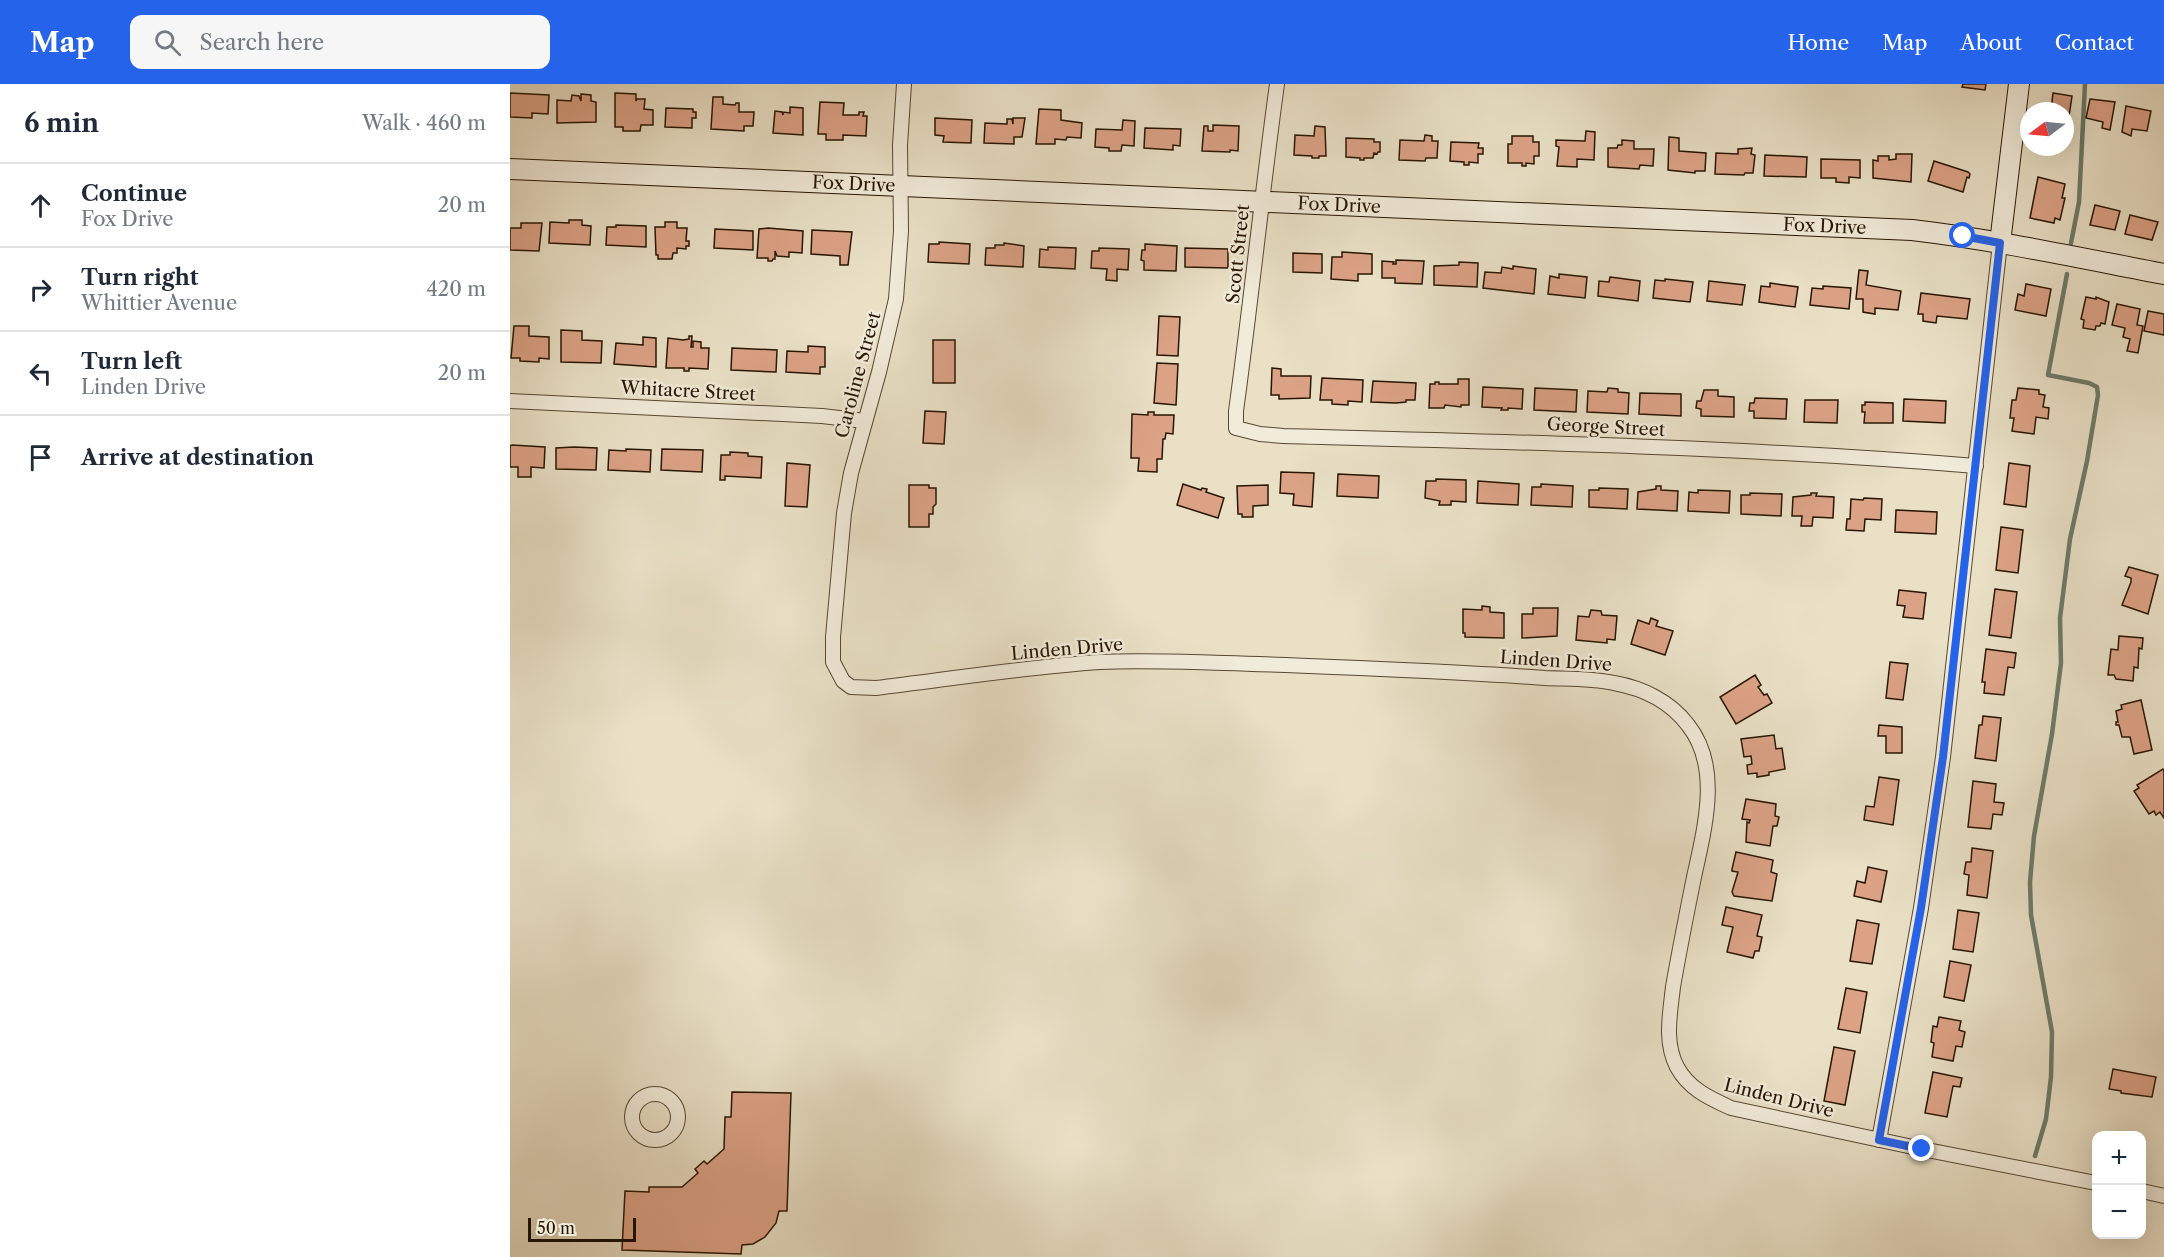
<!DOCTYPE html>
<html lang="en">
<head>
<meta charset="utf-8">
<style>
	:root { --surface:#fff; --page:#f6f6f7; --text:#1f2937; --muted:#747a83; --line:#e0e1e3; --accent:#2563eb }
	body { margin:0; font-family:"Libre Caslon Text",serif; background:var(--page); color:var(--text) }
	.controls { position:absolute; right:18px; bottom:18px; display:grid; overflow:hidden; border-radius:12px; box-shadow:0 6px 24px #0002 }
	.controls button { width:54px; height:54px; display:grid; place-items:center; padding:0; border:0; border-bottom:2px solid var(--line); background:var(--surface); color:var(--text); font:30px sans-serif }
	.compass { position:absolute; left:1510px; top:18px; width:54px; height:54px; border-radius:50%; background:var(--surface); box-shadow:0 6px 24px #0002; rotate:254deg }
	.scale { position:absolute; left:18px; bottom:15px; width:108px; box-sizing:border-box; padding-left:6px; border:3px solid #281602; border-top:0; font-size:16px; line-height:21px; white-space:nowrap; color:#281602; -webkit-text-stroke:4px #f1ebda; paint-order:stroke }
	.stop { position:absolute; width:18px; height:18px; margin:-14px; border:4px solid #2563eb; border-radius:50%; background:#fff }
	.stop.end { background:#2563eb; border-color:#fff; box-shadow:0 2px 6px #0008 }
	.list { margin:0; padding:0; list-style:none }
	h2 { display:flex; justify-content:space-between; align-items:center; height:78px; margin:0; padding:0 24px; font-size:26px }
	h2 small { font-size:20px; font-weight:400; color:var(--muted) }
	.list li { display:grid; grid-template-columns:39px 1fr auto; gap:18px; align-items:center; box-sizing:border-box; height:84px; padding:0 24px; border-top:2px solid var(--line) }
	.list b { display:block; font-size:22px; white-space:nowrap }
	.list p { margin:0; font-size:20px; white-space:nowrap; color:var(--muted) }
	.list em { font-size:20px; font-style:normal; color:var(--muted) }
	.icon { flex:none; width:33px; height:33px; fill:none; stroke:currentColor; stroke-width:2; stroke-linecap:round; stroke-linejoin:round }
	.map { position:relative; flex:none; width:1654px; height:1173px; overflow:hidden }
	header { display:flex; align-items:center; gap:36px; box-sizing:border-box; height:84px; padding:0 30px; background:var(--accent); color:#fff }
	header strong { font-size:28px }
	nav { display:flex; gap:33px; margin-inline-start:auto; font-size:21px }
	.search { width:420px; height:54px; background:var(--page); display:flex; align-items:center; gap:15px; box-sizing:border-box; padding:0 21px; border-radius:12px; color:var(--muted); font-size:22px }
	main { display:flex }
	aside { flex:1; background:var(--surface) }
	.map>svg:first-child { display:block }
	.lines { fill:none; stroke-linecap:round; stroke-linejoin:round }
	.stream { stroke:#6c7b69; stroke-width:4.5 }
	.building { fill:#dca286; stroke:#281602; stroke-width:1.5 }
	.street-casing { stroke:#584833; stroke-width:16 }
	.secondary-casing { stroke:#281602; stroke-width:22 }
	.street { stroke:#f1ebda; stroke-width:14 }
	.secondary { stroke:#f1ebda; stroke-width:20 }
	.route { stroke:#2563eb; stroke-width:8 }
	.labels { text-anchor:middle; stroke-width:5; stroke-linejoin:round; paint-order:stroke }
	.street-label { font-size:18px; fill:#281602; stroke:#f1ebda }
</style>
</head>
<body>
<header>
<strong>Map</strong>
<div class="search"><svg class="icon" aria-label="search" viewBox="0 0 24 24"><circle cx="10" cy="10" r="6"/><path d="M15 15l6 6"/></svg>Search here</div>
<nav><a>Home</a><a>Map</a><a>About</a><a>Contact</a></nav>
</header>
<main>
<aside>
<h2>6 min<small>Walk · 460 m</small></h2>
<ul class="list">
<li><svg class="icon" aria-label="ahead" viewBox="0 0 24 24"><path d="M12 20V5M6 11l6-6 6 6"/></svg><div><b>Continue</b><p>Fox Drive</p></div><em>20 m</em></li>
<li><svg class="icon" aria-label="right" viewBox="0 0 24 24"><path d="M7 20v-9h11M14 6l5 5-5 5"/></svg><div><b>Turn right</b><p>Whittier Avenue</p></div><em>420 m</em></li>
<li><svg class="icon" aria-label="left" viewBox="0 0 24 24"><path d="M17 20v-9H6M10 6l-5 5 5 5"/></svg><div><b>Turn left</b><p>Linden Drive</p></div><em>20 m</em></li>
<li><svg class="icon" aria-label="arrive" viewBox="0 0 24 24"><path d="M6 21V4h12l-3 4 3 4H6"/></svg><div><b>Arrive at destination</b></div></li>
</ul>
</aside>
<div class="map">
<svg width="1654" height="1173" viewBox="0 0 1654 1173">
	<rect width="100%" height="100%" fill="#e9e0c6"/>
	<filter id="stains"><feTurbulence type="fractalNoise" baseFrequency=".00333" numOctaves="4"/><feColorMatrix values="0 0 0 0 .2 0 0 0 0 .09 0 0 0 0 .02 0 0 0 .5 -.17"/></filter>
	<radialGradient id="worn" r=".72"><stop offset=".6" stop-color="#630" stop-opacity="0"/><stop offset="1" stop-color="#630" stop-opacity=".3"/></radialGradient>
	<g class="lines">
		<g class="stream">
			<polyline points="1561,159 1569,118 1575,0"/>
			<polyline points="1525,1072 1536,1035 1541,993 1542,948 1521,831 1520,798 1524,752 1542,650 1551,579 1550,534 1560,455 1577,377 1588,311 1587,303 1579,299 1538,291 1557,190"/>
		</g>
	</g>
	<g class="building">
		<polygon points="1453,0 1476,0 1475,6 1452,3"/>
		<polygon points="0,9 39,11 38,30 22,29 22,34 0,33"/>
		<polygon points="105,9 126,10 126,17 127,15 135,15 134,25 143,26 143,41 131,41 130,47 113,47 113,43 105,43"/>
		<polygon points="1543,9 1562,12 1556,52 1555,27 1541,27"/>
		<polygon points="71,10 81,11 81,17 86,18 86,38 47,39 47,16 61,17 62,11 69,12 71,17"/>
		<polygon points="203,13 213,13 213,20 225,21 226,19 229,19 229,28 244,28 243,42 234,42 234,47 201,45"/>
		<polygon points="1580,15 1605,18 1600,46 1592,44 1593,38 1576,34"/>
		<polygon points="310,18 334,19 333,31 349,31 349,28 354,28 353,32 357,32 356,52 333,51 333,56 316,56 316,50 308,50"/>
		<polygon points="1616,22 1641,27 1637,47 1622,45 1621,52 1612,48"/>
		<polygon points="280,23 293,24 293,51 263,49 265,27 272,28 273,31 273,28 280,29"/>
		<polygon points="156,24 183,25 183,28 186,28 186,34 182,34 182,44 155,43"/>
		<polygon points="529,25 551,26 551,36 572,39 571,54 557,53 556,56 545,55 545,60 526,60"/>
		<polygon points="425,34 462,36 461,59 433,58 434,52 425,51"/>
		<polygon points="503,34 515,34 512,53 504,53 504,60 474,59 475,39 497,40 497,35 502,35 503,40"/>
		<polygon points="613,36 625,37 624,62 612,61 611,67 599,67 599,64 585,63 586,45 612,46"/>
		<polygon points="703,41 729,42 728,67 720,66 720,68 692,67 694,42 698,42 698,47 703,47"/>
		<polygon points="805,42 815,43 816,72 809,72 809,74 802,74 802,72 784,71 785,51 804,52"/>
		<polygon points="635,44 671,45 670,62 663,61 663,66 634,64"/>
		<polygon points="1076,47 1085,48 1084,76 1067,75 1067,83 1047,82 1049,63 1046,62 1046,56 1075,57"/>
		<polygon points="915,51 922,52 922,57 928,57 927,74 916,74 915,77 889,76 890,56 914,57"/>
		<polygon points="1002,52 1023,52 1023,58 1029,58 1029,72 1024,72 1024,80 1016,79 1016,82 1012,82 1012,79 998,79 998,60 1002,60"/>
		<polygon points="1159,53 1169,54 1169,67 1196,69 1195,87 1185,87 1185,89 1158,86"/>
		<polygon points="836,54 864,55 864,58 870,58 870,68 868,68 867,70 864,69 863,74 854,74 854,76 850,76 850,74 836,73"/>
		<polygon points="1112,56 1124,57 1124,65 1144,65 1143,82 1130,81 1129,85 1098,83 1098,64 1107,64 1108,61 1112,61"/>
		<polygon points="941,58 969,59 968,64 973,64 973,70 968,70 968,79 959,78 959,81 954,81 954,78 940,77"/>
		<polygon points="1242,64 1241,70 1245,71 1243,89 1235,89 1234,91 1205,90 1206,69 1228,70 1228,65"/>
		<polygon points="1386,70 1402,70 1401,98 1363,94 1363,76 1368,77 1368,72 1379,72 1379,76 1386,75"/>
		<polygon points="1255,71 1297,73 1296,93 1254,92"/>
		<polygon points="1311,75 1350,76 1350,94 1339,93 1339,99 1326,98 1326,94 1311,94"/>
		<polygon points="1424,77 1458,88 1460,90 1459,94 1457,93 1453,108 1418,97"/>
		<polygon points="1528,93 1555,100 1552,114 1555,114 1550,136 1545,134 1544,139 1520,134"/>
		<polygon points="1585,121 1610,127 1605,146 1580,141"/>
		<polygon points="1620,131 1648,138 1642,156 1615,150"/>
		<polygon points="59,136 72,136 72,141 81,142 80,161 39,159 40,138 59,139"/>
		<polygon points="155,138 167,138 167,144 177,144 176,157 179,157 179,162 176,162 176,165 167,164 167,169 163,169 162,175 148,175 148,171 146,171 145,143 155,143"/>
		<polygon points="11,139 32,139 29,167 0,166 0,144 11,144"/>
		<polygon points="106,141 136,142 136,163 96,161 97,143 106,143"/>
		<polygon points="258,144 293,147 292,169 279,168 279,173 267,172 265,167 265,175 263,175 262,177 258,177 258,174 247,174 249,145"/>
		<polygon points="205,145 243,147 243,166 204,164"/>
		<polygon points="302,146 342,148 338,181 330,181 330,172 301,170"/>
		<polygon points="429,158 460,160 459,180 418,178 419,160 429,160"/>
		<polygon points="494,159 514,162 513,183 475,181 476,164 485,164 485,161 494,161"/>
		<polygon points="635,160 667,162 666,187 634,186 634,177 631,176 632,166 635,166"/>
		<polygon points="538,163 566,164 565,185 529,183 530,165 538,166"/>
		<polygon points="589,164 619,165 618,186 607,185 607,197 596,196 597,185 581,184 582,167 589,167"/>
		<polygon points="675,164 718,165 718,184 675,183"/>
		<polygon points="832,168 862,170 862,190 848,190 848,197 821,195 822,173 832,173"/>
		<polygon points="783,169 812,170 812,189 783,188"/>
		<polygon points="886,176 914,177 912,200 885,199 885,194 872,194 872,177 884,178 883,180 886,180"/>
		<polygon points="949,178 968,179 967,203 924,201 924,182 949,181"/>
		<polygon points="1003,182 1026,185 1024,210 973,204 975,188 991,189 992,183 1003,185"/>
		<polygon points="1349,186 1358,187 1356,201 1391,207 1388,226 1365,224 1365,230 1353,228 1353,215 1346,215"/>
		<polygon points="1049,190 1077,193 1075,214 1038,210 1040,192 1049,194"/>
		<polygon points="1100,193 1130,197 1128,217 1088,212 1089,197 1099,198"/>
		<polygon points="1155,195 1183,198 1180,218 1143,214 1145,196 1155,197"/>
		<polygon points="1199,197 1235,201 1232,221 1197,217"/>
		<polygon points="1260,199 1288,203 1285,223 1249,218 1251,202 1260,203"/>
		<polygon points="1516,200 1541,205 1536,232 1505,226 1508,210 1514,212"/>
		<polygon points="1313,202 1341,204 1339,225 1300,221 1302,204 1313,205"/>
		<polygon points="1411,209 1460,215 1457,235 1427,232 1426,239 1413,237 1413,230 1408,230"/>
		<polygon points="1576,213 1586,215 1586,213 1599,218 1595,240 1591,239 1590,242 1586,242 1585,246 1573,244 1574,236 1571,235"/>
		<polygon points="1607,220 1630,225 1627,241 1633,242 1628,269 1617,267 1620,255 1613,253 1615,244 1602,241"/>
		<polygon points="1638,227 1654,230 1654,251 1634,247"/>
		<polygon points="649,232 670,233 668,272 647,271"/>
		<polygon points="4,242 19,242 19,252 39,253 39,275 29,274 29,278 10,277 10,274 1,274"/>
		<polygon points="51,246 72,247 72,256 92,257 91,279 51,278"/>
		<polygon points="179,252 182,252 181,263 183,263 183,257 191,258 191,264 199,264 198,285 179,284 179,287 174,287 174,284 156,284 158,254 173,256 179,255"/>
		<polygon points="133,253 146,254 146,283 104,280 106,259 133,261"/>
		<rect x="423" y="256" width="22" height="43"/>
		<polygon points="298,262 315,263 315,283 310,283 310,290 276,288 277,267 298,268"/>
		<polygon points="222,264 267,266 266,288 221,286"/>
		<polygon points="647,279 668,280 666,321 644,319"/>
		<polygon points="762,284 771,285 771,292 801,292 800,314 769,315 769,311 761,311"/>
		<polygon points="812,294 853,296 852,318 838,317 838,321 822,320 822,316 810,316"/>
		<polygon points="948,295 959,295 959,321 951,321 951,323 935,321 934,324 919,324 920,300 925,300 925,298 929,298 929,300 948,300"/>
		<polygon points="863,297 906,299 905,316 896,316 896,318 886,319 861,318"/>
		<polygon points="973,303 1013,305 1012,325 998,324 998,326 991,326 992,324 972,323"/>
		<polygon points="1025,304 1067,306 1066,328 1024,326"/>
		<polygon points="1098,304 1108,305 1108,308 1119,309 1118,330 1077,328 1078,307 1097,308"/>
		<polygon points="1508,304 1529,306 1529,310 1535,311 1533,323 1539,324 1538,335 1526,333 1524,350 1502,347 1504,334 1500,334 1502,316 1506,316"/>
		<polygon points="1194,306 1208,306 1208,312 1224,313 1224,333 1191,332 1191,325 1186,324 1187,317 1191,317"/>
		<polygon points="1130,309 1171,310 1171,332 1129,330"/>
		<polygon points="1245,314 1277,315 1276,335 1244,334 1244,327 1239,327 1240,319 1244,319"/>
		<polygon points="1394,315 1436,317 1435,339 1393,337"/>
		<polygon points="1295,316 1328,316 1327,339 1294,338"/>
		<polygon points="1355,318 1383,319 1383,339 1354,339 1355,328 1352,328 1352,321 1355,321"/>
		<polygon points="415,327 436,328 434,360 413,359"/>
		<polygon points="638,328 644,328 644,331 664,331 663,350 656,349 655,355 653,355 652,375 647,375 647,388 628,387 629,374 621,374 622,330 638,331"/>
		<polygon points="2,361 35,363 34,384 21,383 21,393 8,393 8,383 0,383 0,362"/>
		<polygon points="64,363 87,364 86,386 46,385 46,364"/>
		<polygon points="116,365 141,366 140,388 98,386 99,366 116,367"/>
		<polygon points="152,365 193,366 192,388 151,386"/>
		<polygon points="220,368 238,369 238,372 252,373 251,394 215,392 215,396 210,396 211,371 220,371"/>
		<polygon points="277,379 300,381 297,423 275,422"/>
		<polygon points="1499,379 1520,382 1516,423 1494,420"/>
		<polygon points="771,388 804,389 802,423 783,421 784,410 770,409"/>
		<polygon points="828,390 869,392 868,414 827,412"/>
		<polygon points="926,395 956,396 956,418 941,417 941,421 929,421 930,417 915,414 916,397 926,397"/>
		<polygon points="968,397 1009,400 1008,421 967,419"/>
		<polygon points="673,400 691,406 692,404 697,405 696,408 714,414 708,434 667,421"/>
		<polygon points="1031,400 1063,402 1062,423 1021,421 1022,403 1031,403"/>
		<polygon points="399,401 419,401 419,404 426,404 426,420 423,423 423,430 419,430 419,443 399,443"/>
		<polygon points="758,401 758,421 743,422 743,433 732,433 732,430 728,430 727,402"/>
		<polygon points="1146,402 1151,402 1151,406 1168,407 1167,427 1127,425 1128,408 1146,405"/>
		<polygon points="1089,404 1118,405 1117,425 1079,423 1079,406 1089,406"/>
		<polygon points="1188,406 1220,407 1219,429 1178,427 1179,408 1188,409"/>
		<polygon points="1240,409 1272,410 1271,432 1231,430 1231,411 1240,411"/>
		<polygon points="1301,409 1307,409 1306,412 1324,413 1323,434 1303,433 1302,442 1291,442 1292,432 1282,432 1283,413 1301,411"/>
		<polygon points="1354,414 1372,415 1371,436 1355,435 1354,447 1336,446 1337,435 1340,435 1341,415 1353,416"/>
		<polygon points="1386,426 1427,428 1426,450 1385,448"/>
		<polygon points="1491,443 1513,446 1508,489 1486,486"/>
		<polygon points="1619,483 1648,491 1638,530 1612,521 1621,498 1621,494 1615,492"/>
		<polygon points="1485,505 1507,508 1501,554 1479,551"/>
		<polygon points="1389,506 1416,509 1413,535 1393,533 1395,522 1387,521"/>
		<polygon points="972,522 980,523 980,528 994,529 994,554 955,553 955,549 953,549 953,525 972,526"/>
		<polygon points="1023,524 1048,524 1047,552 1012,554 1012,530 1023,530"/>
		<polygon points="1081,526 1091,527 1092,531 1107,532 1105,556 1097,555 1097,559 1066,556 1068,532 1079,533"/>
		<polygon points="1141,534 1148,537 1146,542 1163,547 1155,571 1121,560 1128,536 1139,540"/>
		<polygon points="1609,552 1633,554 1632,565 1629,564 1628,584 1624,583 1623,597 1606,595 1604,591 1598,591 1601,565 1608,566"/>
		<polygon points="1476,565 1506,569 1504,584 1498,583 1494,611 1474,609 1475,598 1472,598"/>
		<polygon points="1380,578 1398,580 1393,616 1376,614"/>
		<polygon points="1245,591 1251,601 1248,603 1254,611 1257,610 1262,619 1226,640 1210,613"/>
		<polygon points="1631,616 1642,666 1624,670 1620,653 1612,653 1609,641 1606,641 1606,638 1608,638 1606,627 1612,625 1611,621"/>
		<polygon points="1473,632 1491,634 1486,677 1465,674 1469,641 1472,641"/>
		<polygon points="1369,641 1392,643 1392,669 1376,669 1376,652 1368,652"/>
		<polygon points="1264,651 1266,665 1272,664 1275,685 1259,688 1259,691 1247,693 1247,689 1238,690 1237,681 1242,680 1241,672 1234,673 1231,655"/>
		<polygon points="1653,685 1654,687 1654,734 1650,728 1646,731 1644,727 1639,730 1624,707 1629,704 1627,701"/>
		<polygon points="1369,693 1389,696 1383,741 1354,736 1356,722 1364,723"/>
		<polygon points="1463,697 1486,700 1484,718 1494,719 1492,731 1483,730 1481,745 1458,743"/>
		<polygon points="1236,715 1266,720 1265,732 1269,733 1267,742 1263,742 1260,762 1236,758 1237,738 1239,739 1240,736 1232,735"/>
		<polygon points="1462,764 1483,767 1477,814 1457,811 1459,791 1454,790 1456,778 1461,778"/>
		<polygon points="1226,768 1263,776 1261,788 1267,790 1262,817 1224,812 1222,808 1228,788 1222,787 1222,785"/>
		<polygon points="1358,783 1377,787 1371,818 1344,812 1347,797 1355,799"/>
		<polygon points="1216,823 1252,831 1247,852 1252,853 1249,867 1245,867 1243,874 1217,868 1223,843 1212,841"/>
		<polygon points="1448,826 1469,829 1463,868 1443,865"/>
		<polygon points="1347,836 1369,840 1362,880 1340,877"/>
		<polygon points="1440,877 1461,881 1454,917 1434,913"/>
		<polygon points="1336,904 1357,908 1350,949 1328,945"/>
		<polygon points="1429,933 1451,937 1449,946 1455,948 1452,963 1446,962 1443,977 1422,973 1424,959 1421,958 1423,942 1427,943"/>
		<polygon points="1324,963 1345,967 1335,1021 1314,1017"/>
		<polygon points="1603,985 1646,993 1642,1013 1611,1009 1611,1007 1599,1005"/>
		<polygon points="1423,988 1452,994 1450,1003 1443,1002 1437,1033 1415,1029"/>
		<polygon points="222,1008 281,1009 277,1127 269,1127 266,1139 255,1153 243,1160 232,1161 231,1170 112,1166 115,1107 139,1108 139,1103 172,1103 188,1089 185,1085 194,1077 197,1080 214,1065 215,1033 221,1033"/>
	</g>
	<g class="lines">
		<g class="street-casing">
			<g id="street">
				<path d="M394,0L390,61L391,147L386,215L369,288L341,389L334,429L323,553V578L333,597L341,603L366,604C440,595 515,583 590,578C632,576 674,578 715,579C782,581 849,584 916,587C956,589 995,591 1035,594C1057,595 1081,594 1104,599C1132,604 1160,617 1178,641C1213,685 1193,749 1183,798C1176,833 1169,868 1163,903C1160,930 1154,958 1167,983C1179,1005 1199,1014 1221,1024L1412,1065L1586,1099"/>
				<path d="M767,0C752,109 741,218 726,327V344L750,350L773,352C1004,358 1235,363 1466,382"/>
				<polyline points="0,317 312,332 355,337"/>
				<circle cx="145" cy="1033" r="23"/>
				<polyline points="1369,1056 1411,824 1433,673 1490,159"/>
				<polyline points="1632,1107 1654,1112"/>
			</g>
		</g>
		<g class="secondary-casing">
			<g id="secondary">
				<path id="s1" d="M0,85L1402,146C1487,156 1570,174 1654,190"/>
				<polyline points="1490,159 1509,0"/>
			</g>
		</g>
		<use href="#street" class="street"/>
		<use href="#secondary" class="secondary"/>
	</g>
	<g class="lines">
		<polyline class="route" points="1412,1065 1369,1056 1411,824 1433,673 1490,159 1453,152"/>
	</g>
	<g class="labels">
		<g class="street-label">
			<text dy="6" stroke="none"><textPath href="#s1" startOffset="344">Fox Drive</textPath></text>
			<text dy="6" stroke="none"><textPath href="#s1" startOffset="830">Fox Drive</textPath></text>
			<text dy="6" stroke="none"><textPath href="#s1" startOffset="1316">Fox Drive</textPath></text>
			<text transform="translate(728 170) rotate(-84)" y="6">Scott Street</text>
			<text transform="translate(348 291) rotate(-75)" y="6">Caroline Street</text>
			<text transform="translate(178 307) rotate(3)" y="6">Whitacre Street</text>
			<text transform="translate(1096 343) rotate(3)" y="6">George Street</text>
			<text transform="translate(557 565) rotate(-5)" y="6">Linden Drive</text>
			<text transform="translate(1046 577) rotate(4)" y="6">Linden Drive</text>
			<text transform="translate(1269 1014) rotate(14)" y="6">Linden Drive</text>
		</g>
	</g>
	<rect width="100%" height="100%" filter="url(#stains)"/>
	<rect width="100%" height="100%" fill="url(#worn)"/>
</svg>
<div class="controls">
<button>+</button>
<button>−</button>
</div>
<svg class="compass" viewBox="-18 -18 36 36"><path d="M0-13l5 13h-10z" fill="#e53935"/><path d="M0 13l5-13h-10z" fill="#747a83"/></svg>
<div class="scale">50 m</div>
<div class="stop" style="left:1453px;top:152px"></div>
<div class="stop end" style="left:1412px;top:1065px"></div>
</div>
</main>
</body>
</html>
